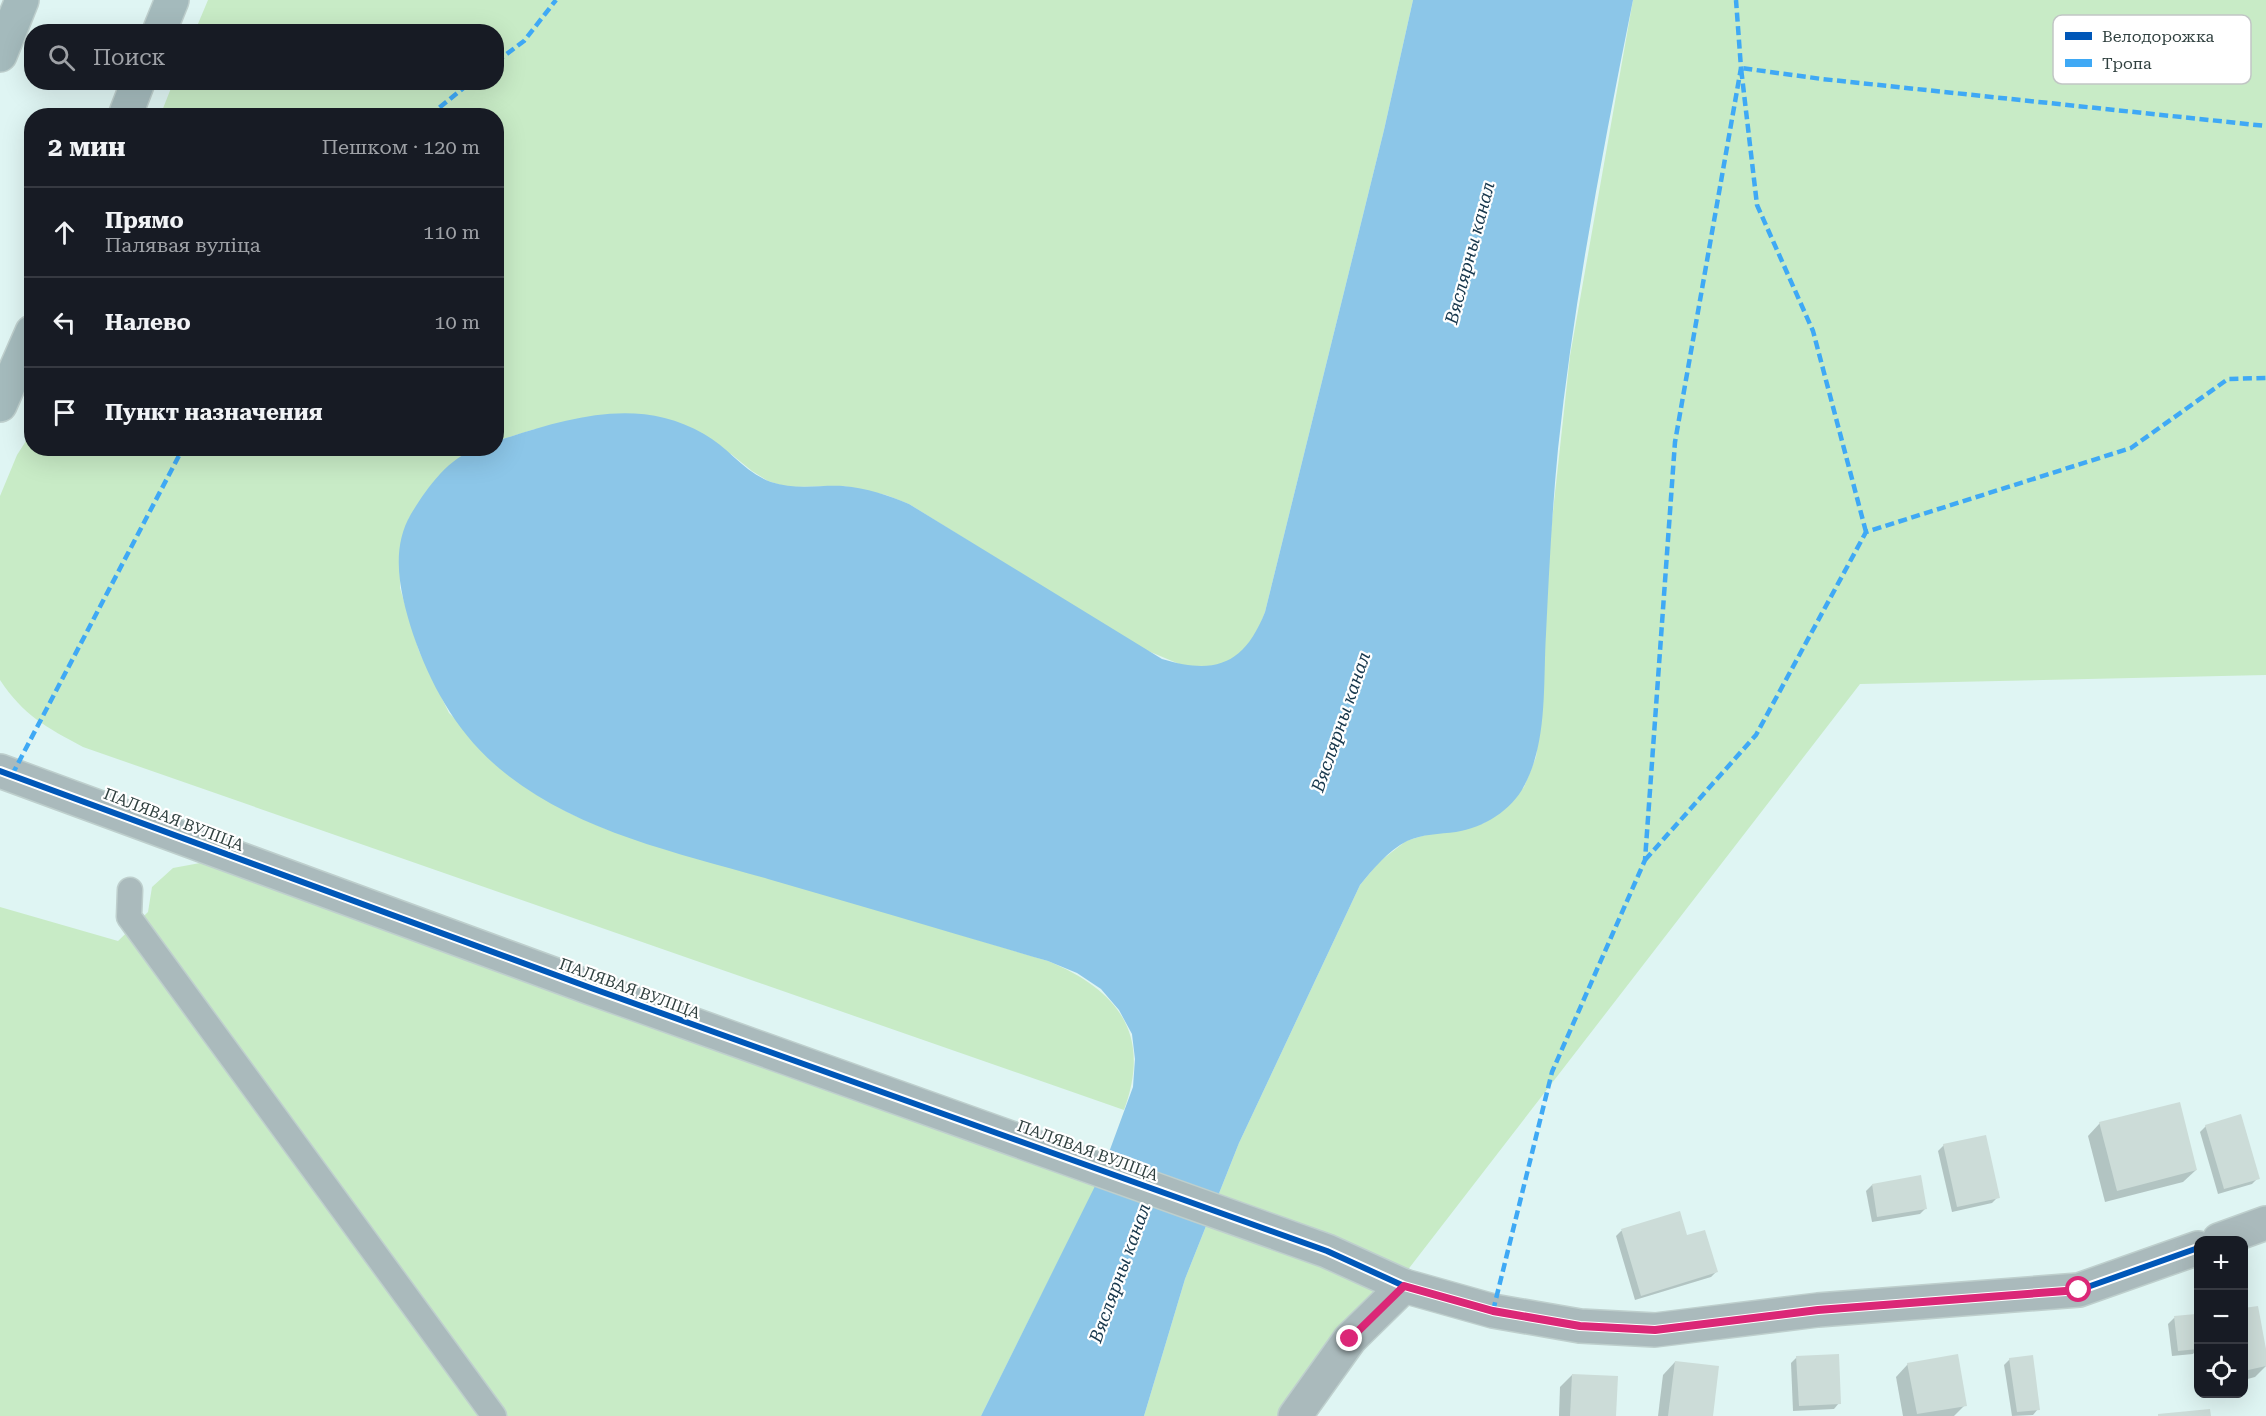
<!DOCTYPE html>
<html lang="ru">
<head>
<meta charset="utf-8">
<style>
	:root { --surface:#171b24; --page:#20242c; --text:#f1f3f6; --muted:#9ea1a6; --line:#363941 }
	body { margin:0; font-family:"Roboto Serif",serif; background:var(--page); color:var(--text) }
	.controls { position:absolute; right:18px; bottom:18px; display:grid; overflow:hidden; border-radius:12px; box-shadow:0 6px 24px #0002 }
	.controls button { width:54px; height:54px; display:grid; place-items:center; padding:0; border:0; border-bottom:2px solid var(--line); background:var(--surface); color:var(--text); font:30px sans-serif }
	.stop { position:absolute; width:18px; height:18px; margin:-14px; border:4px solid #db2777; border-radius:50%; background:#fff }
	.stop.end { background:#db2777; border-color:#fff; box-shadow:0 2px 6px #0008 }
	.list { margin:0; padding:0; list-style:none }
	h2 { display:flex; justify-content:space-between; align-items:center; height:78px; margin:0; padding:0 24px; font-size:26px }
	h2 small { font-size:20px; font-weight:400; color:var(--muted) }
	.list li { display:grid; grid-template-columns:39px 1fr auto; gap:18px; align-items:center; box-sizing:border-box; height:90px; padding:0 24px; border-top:2px solid var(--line) }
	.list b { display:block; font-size:22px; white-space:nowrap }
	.list p { margin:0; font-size:20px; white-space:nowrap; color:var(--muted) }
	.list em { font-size:20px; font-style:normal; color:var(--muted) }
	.icon { flex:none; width:33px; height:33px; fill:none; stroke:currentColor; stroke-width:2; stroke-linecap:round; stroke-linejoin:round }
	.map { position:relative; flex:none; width:2266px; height:1416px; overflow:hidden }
	.search { position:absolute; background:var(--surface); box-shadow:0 6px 24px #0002; left:24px; top:24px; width:480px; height:66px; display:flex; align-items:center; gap:15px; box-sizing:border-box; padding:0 21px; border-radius:24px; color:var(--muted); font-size:22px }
	.panel { position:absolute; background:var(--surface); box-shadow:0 6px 24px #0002; left:24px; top:108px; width:480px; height:348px; border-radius:24px }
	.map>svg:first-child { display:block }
	.green { fill:#c8ebc6 }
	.water { fill:#8cc6e8 }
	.shadow { fill:#0003 }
	.building { fill:#ccdcd8 }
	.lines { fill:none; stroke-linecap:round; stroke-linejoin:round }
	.service-casing { stroke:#becfcd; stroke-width:27 }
	.minor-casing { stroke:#becfcd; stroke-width:36 }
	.primary-casing { stroke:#becfcd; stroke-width:36 }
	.service { stroke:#aababc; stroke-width:24 }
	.minor { stroke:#aababc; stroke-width:33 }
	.primary { stroke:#a4babc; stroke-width:33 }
	.quiet { stroke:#3fa9f5; stroke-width:4.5; stroke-dasharray:9 4.5; stroke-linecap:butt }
	.cycleway-casing { stroke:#fff; stroke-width:10 }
	.cycleway { stroke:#0057b8; stroke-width:6 }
	.route { stroke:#db2777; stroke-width:8 }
	.labels { text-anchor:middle; stroke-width:4.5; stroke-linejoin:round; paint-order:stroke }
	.street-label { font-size:16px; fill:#30403f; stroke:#fff }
	.water-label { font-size:18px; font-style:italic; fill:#17374c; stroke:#fff }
	.key { fill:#fff; stroke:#c1c6c5; stroke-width:1.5 }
	.key-label { font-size:16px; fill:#30403f }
</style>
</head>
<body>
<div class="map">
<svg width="2266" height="1416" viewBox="0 0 2266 1416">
	<rect width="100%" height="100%" fill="#dff5f3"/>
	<g class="green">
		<polygon points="208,0 1413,0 1384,130 1265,612 1257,633 1244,651 1228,662 1207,668 1184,666 1141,648 909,504 886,495 844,486 787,487 768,481 752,471 731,454 535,429 497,441 496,116 160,116 173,83 496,82 496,32 195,31"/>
		<polygon points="1633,0 2266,0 2266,675 1860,684 1295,1416 1144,1416 1185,1279 1239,1143 1360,885 1379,862 1406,841 1432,833 1459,831 1484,823 1524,787 1536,757 1541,720 1550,539 1570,356"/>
		<path d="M31,433L32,448L478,449L453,463L437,479L409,518L402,538L400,588L419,651L449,713L534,793L569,813L606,829L1048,961C1118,990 1152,1034 1124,1110L83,747C46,727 24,716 0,680V496L17,455Z"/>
		<polygon points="200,863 225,867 1102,1174 981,1416 0,1416 0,907 118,941 148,912 152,887 173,868"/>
	</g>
	<path class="water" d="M1413,0H1633C1603,149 1574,299 1558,449C1552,511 1549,572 1546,634C1543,683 1548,742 1524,786C1512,810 1483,828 1456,832C1439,834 1423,834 1407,841C1388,851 1373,869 1360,885L1239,1143L1185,1279L1144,1416H981L1101,1174L1133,1087L1135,1059L1132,1034L1119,1010L1101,989L1077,973L1048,961C955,934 862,906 768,879C676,852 576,832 500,769C457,733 431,686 413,634C401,596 389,551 411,514C425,491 448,457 477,449C483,447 490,449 496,448L497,441C565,419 637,395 704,434C728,447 745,473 771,482C795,490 818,485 843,486C867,488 888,495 909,504L1162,659C1215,675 1244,665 1265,612L1384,130Z"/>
	<g class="shadow">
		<polygon points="2100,1123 2196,1170 2183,1182 2105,1202 2088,1136"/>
		<polygon points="2206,1126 2258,1178 2252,1184 2218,1194 2200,1132"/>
		<polygon points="1944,1145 1998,1197 1992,1203 1952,1212 1938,1151"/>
		<polygon points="1872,1185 1926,1208 1920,1214 1872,1222 1866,1191"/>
		<polygon points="1679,1212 1686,1237 1717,1271 1711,1277 1635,1300 1616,1236 1621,1231"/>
		<polygon points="2256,1307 2266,1366 2255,1377 2244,1380 2244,1310"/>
		<polygon points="2195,1315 2198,1348 2193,1354 2172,1356 2168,1324 2174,1318"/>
		<polygon points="1797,1357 1839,1403 1834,1409 1793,1411 1791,1363"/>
		<polygon points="2010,1359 2038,1409 2033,1415 2012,1416 2004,1365"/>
		<polygon points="1675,1362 1712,1416 1658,1416 1663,1375"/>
		<polygon points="1908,1364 1965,1405 1954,1416 1903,1416 1896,1377"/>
		<polygon points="1572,1375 1615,1416 1559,1416 1560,1387"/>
	</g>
	<g class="building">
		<polygon points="2180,1102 2197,1170 2117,1191 2099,1122"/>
		<polygon points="2241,1114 2260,1179 2224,1189 2205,1125"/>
		<polygon points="1986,1135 2000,1198 1957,1207 1943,1144"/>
		<polygon points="1921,1175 1927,1209 1877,1217 1872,1184"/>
		<polygon points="1680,1211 1687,1235 1705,1230 1718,1272 1641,1296 1621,1229"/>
		<polygon points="2258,1306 2266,1349 2266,1366 2244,1371 2244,1308"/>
		<polygon points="2196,1314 2198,1349 2178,1351 2174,1316"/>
		<polygon points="1839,1354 1841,1404 1799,1406 1796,1356"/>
		<polygon points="1958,1354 1967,1406 1917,1414 1907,1363"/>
		<polygon points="2033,1355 2040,1410 2017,1412 2009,1358"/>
		<polygon points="1675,1361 1719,1366 1713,1416 1668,1416"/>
		<polygon points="1572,1374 1618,1376 1616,1416 1570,1416"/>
		<polygon points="2210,1409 2211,1416 2158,1416 2158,1414"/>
	</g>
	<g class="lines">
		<g class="service-casing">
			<polyline id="service" points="130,890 129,917 494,1416"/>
		</g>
		<g class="minor-casing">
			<g id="minor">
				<polyline points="0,771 591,988 1327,1251 1404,1286 1493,1311 1580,1326 1655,1330 1818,1310 2079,1290 2198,1248"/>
				<polyline points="2219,1240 2266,1223"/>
				<polyline points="1295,1416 1350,1339 1404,1286"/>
			</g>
		</g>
		<g class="primary-casing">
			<g id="primary">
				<polyline points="159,32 172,0"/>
				<polyline points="0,55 22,0"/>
				<polyline points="125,116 138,82"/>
				<polyline points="0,405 32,332"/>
			</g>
		</g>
		<use href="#service" class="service"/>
		<use href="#minor" class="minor"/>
		<use href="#primary" class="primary"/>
		<g class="quiet">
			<polyline points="496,62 524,41 556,0"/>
			<polyline points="429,116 471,82"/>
			<polyline points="1866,532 1813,331 1757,205 1741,68 1822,79 2266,126"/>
			<polyline points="12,775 183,448"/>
			<polyline points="1645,860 1756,735 1866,532 2131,448 2228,379 2266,378"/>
			<polyline points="1493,1311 1552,1072 1645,860 1675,442 1741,68 1736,0"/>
		</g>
		<g class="cycleway-casing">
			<polyline id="cycleway" points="0,771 591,988 1327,1251 1404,1286 1493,1311 1580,1326 1655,1330 1818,1310 2079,1290 2198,1248"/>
		</g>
		<use href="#cycleway" class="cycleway"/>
	</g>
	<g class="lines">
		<polyline class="route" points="1350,1339 1404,1286 1493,1311 1580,1326 1655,1330 1818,1310 2079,1290"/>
	</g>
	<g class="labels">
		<g class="street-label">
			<text transform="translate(174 819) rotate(21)" y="6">ПАЛЯВАЯ ВУЛІЦА</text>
			<text transform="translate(630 988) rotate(20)" y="6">ПАЛЯВАЯ ВУЛІЦА</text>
			<text transform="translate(1088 1150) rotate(20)" y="6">ПАЛЯВАЯ ВУЛІЦА</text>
		</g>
		<g class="water-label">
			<text transform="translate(1470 253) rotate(-75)" y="6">Вяслярны канал</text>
			<text transform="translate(1341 722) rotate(-71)" y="6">Вяслярны канал</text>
			<text transform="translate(1120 1273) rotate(-70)" y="6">Вяслярны канал</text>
		</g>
	</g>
	<rect x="2053" y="15" width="198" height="69" rx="9" class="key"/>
	<rect x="2065" y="32" width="27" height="8" fill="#0057b8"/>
	<rect x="2065" y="59" width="27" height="8" fill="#3fa9f5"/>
	<g class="key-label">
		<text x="2102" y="42">Велодорожка</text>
		<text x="2102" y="69">Тропа</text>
	</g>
</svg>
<div class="controls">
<button>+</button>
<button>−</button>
<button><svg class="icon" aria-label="locate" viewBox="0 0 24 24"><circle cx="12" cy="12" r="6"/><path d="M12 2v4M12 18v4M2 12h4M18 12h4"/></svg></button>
</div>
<div class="stop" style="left:2079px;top:1290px"></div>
<div class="stop end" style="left:1350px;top:1339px"></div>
<div class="search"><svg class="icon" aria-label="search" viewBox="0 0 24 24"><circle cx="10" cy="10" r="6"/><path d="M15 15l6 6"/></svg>Поиск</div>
<section class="panel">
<h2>2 мин<small>Пешком · 120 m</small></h2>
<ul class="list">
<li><svg class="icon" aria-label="ahead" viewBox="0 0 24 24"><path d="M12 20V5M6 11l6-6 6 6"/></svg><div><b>Прямо</b><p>Палявая вуліца</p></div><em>110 m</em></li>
<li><svg class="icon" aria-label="left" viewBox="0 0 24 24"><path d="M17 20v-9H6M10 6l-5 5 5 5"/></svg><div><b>Налево</b></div><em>10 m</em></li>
<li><svg class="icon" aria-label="arrive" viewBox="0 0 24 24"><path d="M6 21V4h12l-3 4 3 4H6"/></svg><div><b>Пункт назначения</b></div></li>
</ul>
</section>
</div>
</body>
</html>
